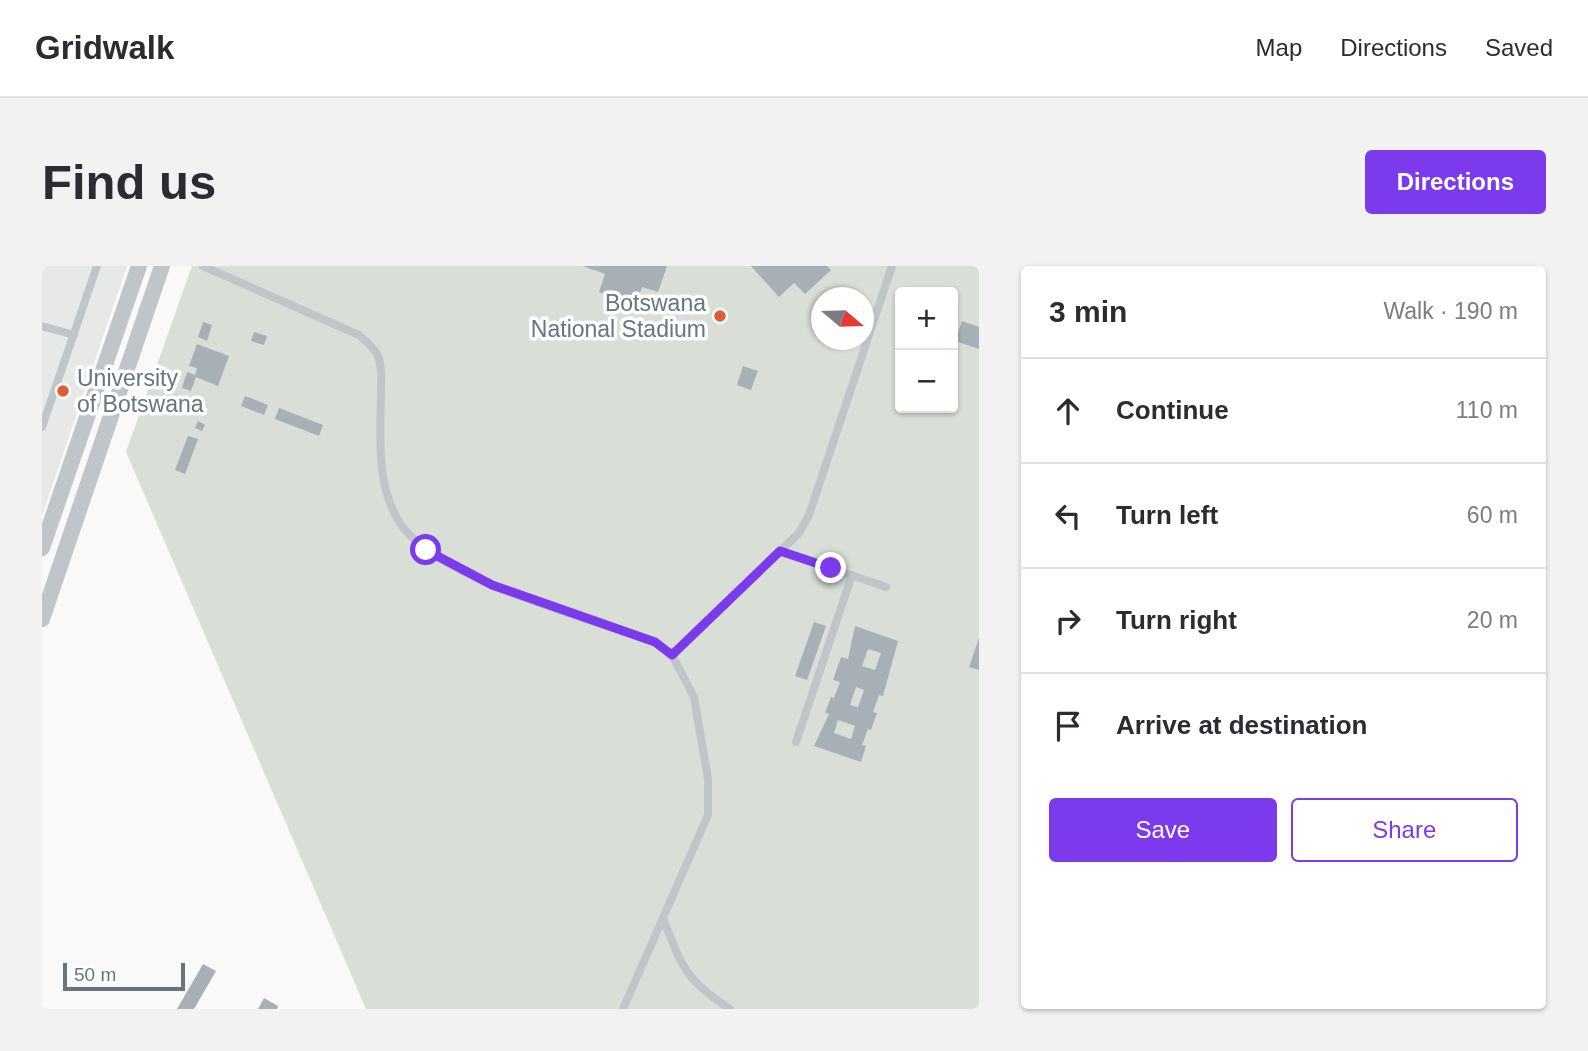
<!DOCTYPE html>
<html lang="en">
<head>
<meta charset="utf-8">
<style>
	:root { --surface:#fff; --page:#f2f2f3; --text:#2b2b33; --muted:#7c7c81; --line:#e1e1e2; --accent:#7c3aed }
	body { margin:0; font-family:Arial,sans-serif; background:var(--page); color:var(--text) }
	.controls { position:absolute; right:21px; top:21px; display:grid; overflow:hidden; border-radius:7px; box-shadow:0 2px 5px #0004 }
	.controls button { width:63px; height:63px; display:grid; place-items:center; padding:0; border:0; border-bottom:2px solid var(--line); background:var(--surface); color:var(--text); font:35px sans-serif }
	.compass { position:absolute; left:769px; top:21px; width:63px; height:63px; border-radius:50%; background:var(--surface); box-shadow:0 2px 5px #0004; rotate:109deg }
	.scale { position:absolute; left:21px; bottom:18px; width:122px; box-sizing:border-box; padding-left:7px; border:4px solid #657581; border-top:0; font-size:19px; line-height:24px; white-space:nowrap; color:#657581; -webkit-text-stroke:5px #fff; paint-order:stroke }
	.stop { position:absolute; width:21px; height:21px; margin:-16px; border:5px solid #7c3aed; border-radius:50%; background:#fff }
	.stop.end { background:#7c3aed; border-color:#fff; box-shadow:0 2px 7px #0008 }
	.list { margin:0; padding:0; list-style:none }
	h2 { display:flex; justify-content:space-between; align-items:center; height:91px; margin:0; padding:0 28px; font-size:30px }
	h2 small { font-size:23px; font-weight:400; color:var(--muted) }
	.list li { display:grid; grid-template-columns:46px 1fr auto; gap:21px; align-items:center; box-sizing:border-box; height:105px; padding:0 28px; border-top:2px solid var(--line) }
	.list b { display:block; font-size:26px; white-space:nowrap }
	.list em { font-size:23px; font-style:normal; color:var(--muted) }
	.actions { display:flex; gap:14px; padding:21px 28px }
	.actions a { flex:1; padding:16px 0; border:2px solid var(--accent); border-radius:7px; text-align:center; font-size:24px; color:var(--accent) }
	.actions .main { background:var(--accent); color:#fff }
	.icon { flex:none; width:38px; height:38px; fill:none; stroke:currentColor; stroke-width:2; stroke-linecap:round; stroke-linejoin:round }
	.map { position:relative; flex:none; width:937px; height:743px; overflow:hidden; border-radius:7px }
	header { display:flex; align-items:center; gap:42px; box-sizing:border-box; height:98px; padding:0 35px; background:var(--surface); border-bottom:2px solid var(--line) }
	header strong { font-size:33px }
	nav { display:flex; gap:38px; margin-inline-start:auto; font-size:24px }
	.intro { display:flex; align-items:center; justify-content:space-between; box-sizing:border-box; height:168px; padding:0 42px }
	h1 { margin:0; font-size:49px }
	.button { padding:18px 32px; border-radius:7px; background:var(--accent); color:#fff; font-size:24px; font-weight:700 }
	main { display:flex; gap:42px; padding:0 42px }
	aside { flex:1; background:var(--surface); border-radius:7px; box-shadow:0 2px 5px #0004 }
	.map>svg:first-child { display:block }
	.built { fill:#e7e8e8 }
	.green { fill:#d9ded7; fill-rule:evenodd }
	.building { fill:#a7b0b6; fill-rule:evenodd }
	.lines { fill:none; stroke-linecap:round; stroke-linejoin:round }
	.service { stroke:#c0c5c9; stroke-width:8 }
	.minor { stroke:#c0c5c9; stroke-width:16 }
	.route { stroke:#7c3aed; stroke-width:9 }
	.poi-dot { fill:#de5d32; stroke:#fff; stroke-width:2.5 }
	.labels { text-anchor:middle; stroke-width:7; stroke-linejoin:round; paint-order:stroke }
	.poi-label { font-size:23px; fill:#657581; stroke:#fff; text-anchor:end }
</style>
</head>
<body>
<header>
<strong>Gridwalk</strong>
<nav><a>Map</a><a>Directions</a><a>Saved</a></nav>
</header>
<div class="intro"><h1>Find us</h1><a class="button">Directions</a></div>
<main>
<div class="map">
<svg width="937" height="743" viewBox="0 0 937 743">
	<rect width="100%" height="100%" fill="#f9f9f7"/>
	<polygon class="built" points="0,0 85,0 0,250"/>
	<path class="green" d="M150,0H937V743H324L84,186ZM858,26H911V142H858ZM780,32H822V74H780Z"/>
	<g class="building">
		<polygon points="541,0 625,0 616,26 600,21 594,39 557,26 563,8"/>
		<polygon points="709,0 785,0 789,4 763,28 752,17 737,31"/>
		<polygon points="920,55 937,61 937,83 913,75"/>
		<polygon points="161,56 170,59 165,75 156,71"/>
		<polygon points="212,66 225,70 222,79 209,75"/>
		<polygon points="155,78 187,90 176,120 154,111 149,125 140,122 145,106 153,109 155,102 147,100"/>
		<polygon points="701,100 716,105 709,124 695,119"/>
		<polygon points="203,130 226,139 222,149 199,140"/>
		<polygon points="237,142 281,159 277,170 233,153"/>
		<polygon points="156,155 163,159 160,165 153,162"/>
		<polygon points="146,170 156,173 143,208 133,204"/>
		<polygon points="772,356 784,360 765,414 753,410"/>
		<path d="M813,360L856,375L841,430L837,429L831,446L835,447L829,464L826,463L820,479L824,480L819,496L772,480L787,448L783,447L789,431L792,432L798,416L791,414L799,391L806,393ZM826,383L839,387L833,404L820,400ZM814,421L822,424L816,441L808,439ZM796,454L813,460L809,473L792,467Z"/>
		<polygon points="937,372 937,404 927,401"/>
		<polygon points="161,698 174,705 152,743 135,743"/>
		<polygon points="222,732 236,740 235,743 216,743"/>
	</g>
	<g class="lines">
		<g class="service">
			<path d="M161,0L317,69C323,75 331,80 335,88C341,100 339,117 339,130C338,171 334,224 360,260C400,315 547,352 613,376L630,389L652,431L666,513V549L581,743"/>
			<polyline points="0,60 32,69"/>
			<polyline points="0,161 55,0"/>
			<polyline points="738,285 844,321"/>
			<polyline points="630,389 757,267 767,249 850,0"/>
			<polyline points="754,476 810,309"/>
			<path d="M622,655C641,703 644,714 688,743"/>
		</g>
		<g class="minor">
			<polyline points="0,282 97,0"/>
			<polyline points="0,353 120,0"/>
		</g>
	</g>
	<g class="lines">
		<polyline class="route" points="384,284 450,319 613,376 630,389 738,285 789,302"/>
	</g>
	<g class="poi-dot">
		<circle cx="678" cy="50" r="7"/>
		<circle cx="21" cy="125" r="7"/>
	</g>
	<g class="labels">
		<g class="poi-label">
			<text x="664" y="45">Botswana<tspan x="664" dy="26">National Stadium</tspan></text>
			<text x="35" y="120" text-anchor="start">University<tspan x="35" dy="26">of Botswana</tspan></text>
		</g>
	</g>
</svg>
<div class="controls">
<button>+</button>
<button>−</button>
</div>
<svg class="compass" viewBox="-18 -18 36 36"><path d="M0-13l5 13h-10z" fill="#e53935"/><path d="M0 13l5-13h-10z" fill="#7c7c81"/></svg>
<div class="scale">50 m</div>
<div class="stop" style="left:384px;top:284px"></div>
<div class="stop end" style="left:789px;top:302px"></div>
</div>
<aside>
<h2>3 min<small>Walk · 190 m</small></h2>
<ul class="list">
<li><svg class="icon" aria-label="ahead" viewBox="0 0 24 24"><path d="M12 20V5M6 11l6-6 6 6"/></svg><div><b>Continue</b></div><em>110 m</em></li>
<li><svg class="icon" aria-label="left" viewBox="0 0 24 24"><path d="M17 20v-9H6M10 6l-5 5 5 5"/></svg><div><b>Turn left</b></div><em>60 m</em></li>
<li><svg class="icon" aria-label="right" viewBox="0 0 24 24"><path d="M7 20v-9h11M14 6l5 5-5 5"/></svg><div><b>Turn right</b></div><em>20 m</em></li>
<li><svg class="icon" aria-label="arrive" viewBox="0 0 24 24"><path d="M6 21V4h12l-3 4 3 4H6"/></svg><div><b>Arrive at destination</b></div></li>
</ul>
<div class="actions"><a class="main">Save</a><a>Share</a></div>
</aside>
</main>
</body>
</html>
